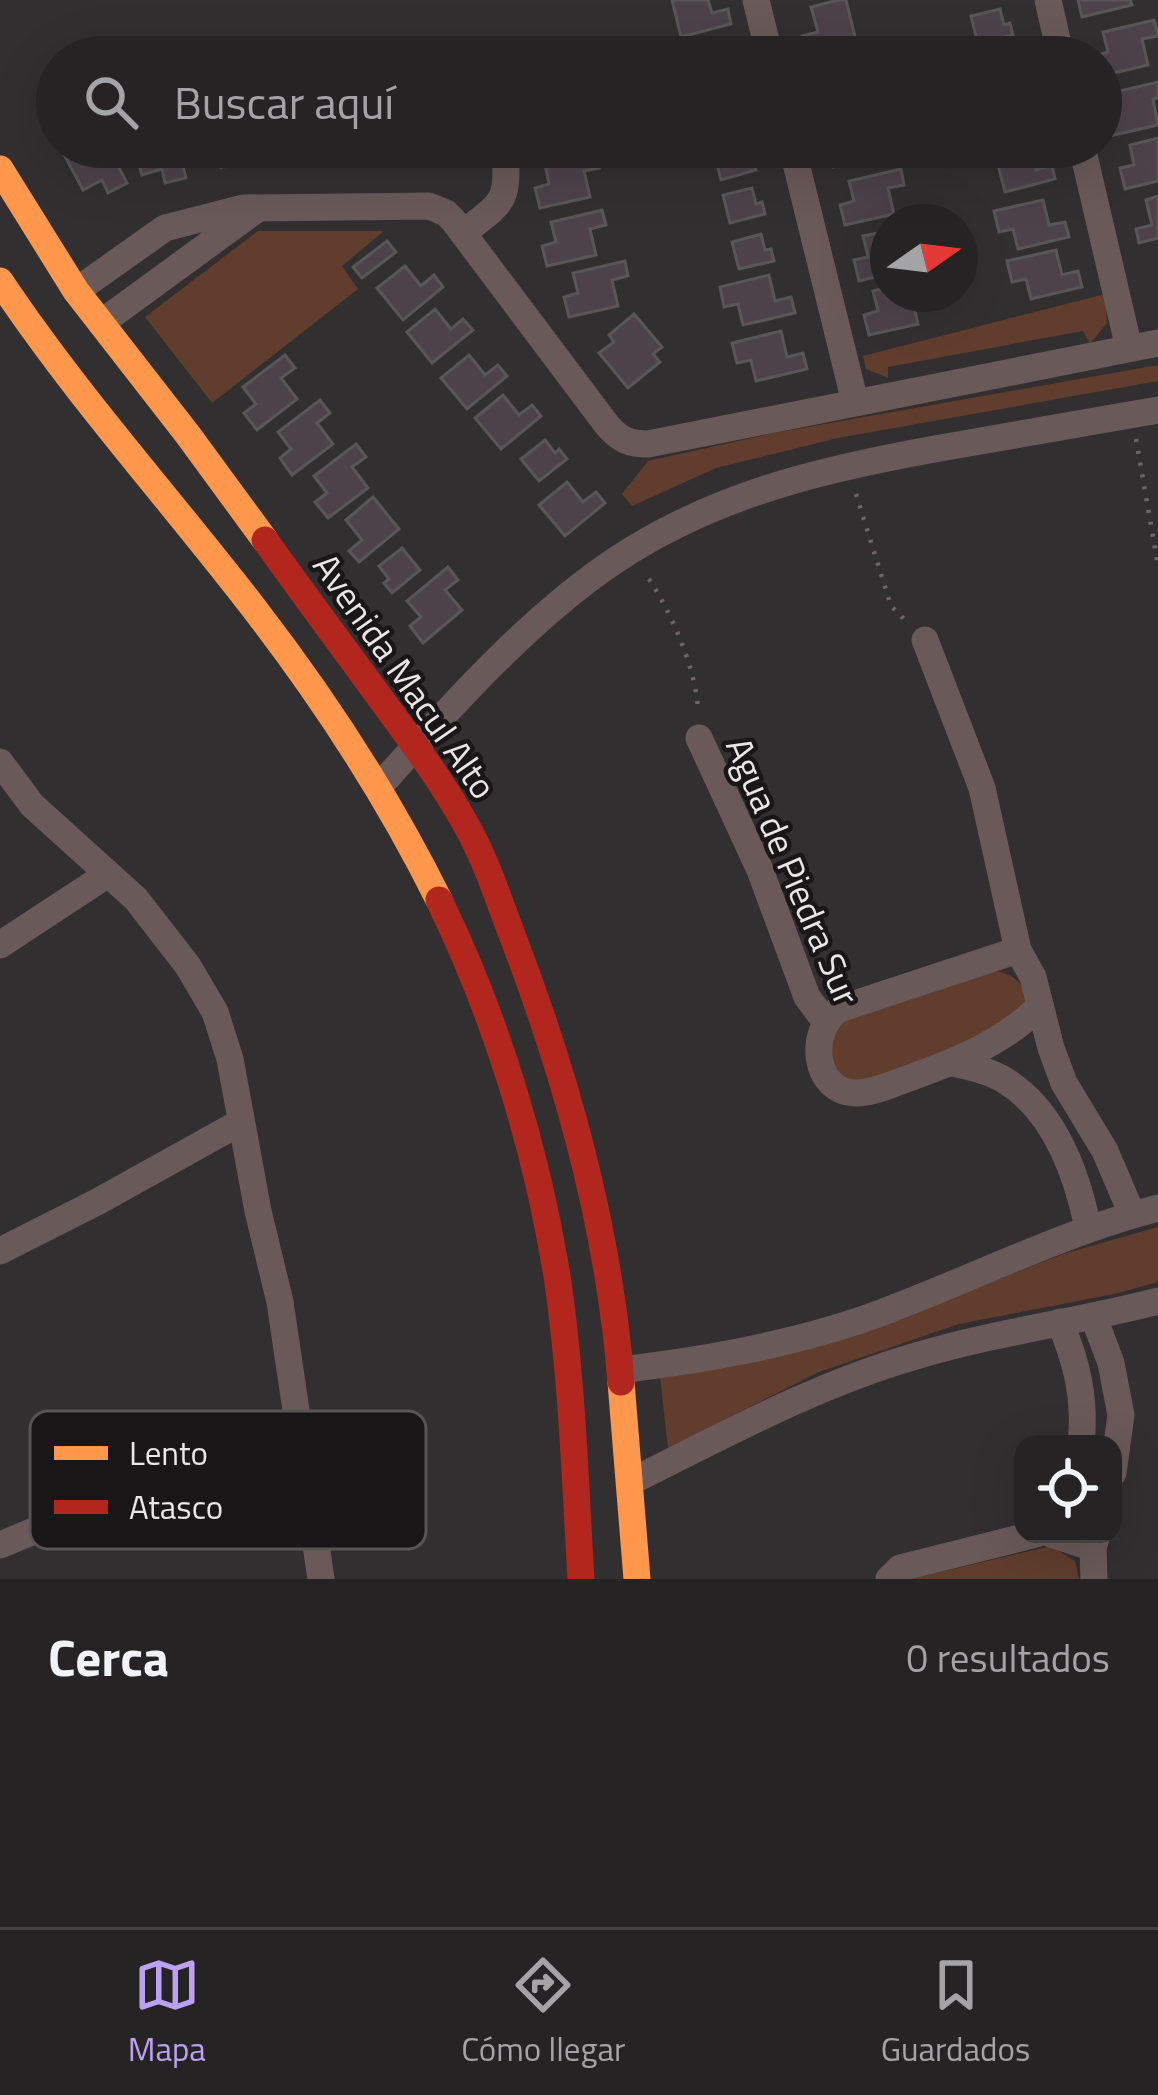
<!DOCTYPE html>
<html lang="es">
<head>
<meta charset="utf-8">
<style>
	:root { --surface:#262324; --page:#322f31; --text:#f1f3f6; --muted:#a4a4a6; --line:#424041; --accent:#bca0f2 }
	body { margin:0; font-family:"Titillium Web",sans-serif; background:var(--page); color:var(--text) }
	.controls { position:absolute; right:36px; bottom:36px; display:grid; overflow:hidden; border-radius:24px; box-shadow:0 12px 48px #0002 }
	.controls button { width:108px; height:108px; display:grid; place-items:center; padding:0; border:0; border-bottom:3px solid var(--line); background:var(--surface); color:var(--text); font:60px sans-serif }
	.compass { position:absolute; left:870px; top:204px; width:108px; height:108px; border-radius:50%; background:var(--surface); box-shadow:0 12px 48px #0002; rotate:76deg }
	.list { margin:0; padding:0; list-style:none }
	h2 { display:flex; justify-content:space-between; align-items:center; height:156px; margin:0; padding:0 48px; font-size:51px }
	h2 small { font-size:39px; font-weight:400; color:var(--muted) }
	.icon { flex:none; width:66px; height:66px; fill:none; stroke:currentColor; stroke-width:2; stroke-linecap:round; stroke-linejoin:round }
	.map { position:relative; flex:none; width:1158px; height:1579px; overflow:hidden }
	.search { position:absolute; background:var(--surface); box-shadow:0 12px 48px #0002; left:36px; right:36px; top:36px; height:132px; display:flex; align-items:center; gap:30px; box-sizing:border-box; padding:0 42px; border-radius:66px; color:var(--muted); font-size:45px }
	.sheet { height:348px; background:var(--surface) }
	nav { display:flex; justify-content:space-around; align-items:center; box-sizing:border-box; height:168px; border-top:3px solid var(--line); background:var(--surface); font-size:33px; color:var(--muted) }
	nav a { display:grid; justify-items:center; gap:6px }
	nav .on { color:var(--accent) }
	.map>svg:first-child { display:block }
	.green { fill:#603d2c }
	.building { fill:#4d4248; stroke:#585758; stroke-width:3 }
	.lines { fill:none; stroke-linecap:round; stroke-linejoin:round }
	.path { stroke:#6f6564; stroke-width:4.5; stroke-dasharray:3 9; stroke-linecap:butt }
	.street { stroke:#695a59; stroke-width:27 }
	.slow { stroke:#ff974d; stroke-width:27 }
	.jam { stroke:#b3261e; stroke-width:27 }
	.labels { text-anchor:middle; stroke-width:9; stroke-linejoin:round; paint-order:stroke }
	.street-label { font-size:36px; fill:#eae6e7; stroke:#191617 }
	.key { fill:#191617; stroke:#585455; stroke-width:3 }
	.key-label { font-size:33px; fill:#eae6e7 }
</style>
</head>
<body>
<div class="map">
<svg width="1158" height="1579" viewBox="0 0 1158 1579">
	<rect width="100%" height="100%" fill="#322f30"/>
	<g class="green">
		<polygon points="258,231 384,231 342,266 358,289 212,403 145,317"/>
		<polygon points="1105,294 1107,323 1090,344 1083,331 888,367 888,378 866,369 863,356"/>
		<polygon points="1158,365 1158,381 838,438 716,468 632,506 622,494 648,461 774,433"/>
		<path d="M993,971C1011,973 1023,981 1026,998L1022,1010L969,1042L872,1079L855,1081L841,1075L835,1067L831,1050L832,1038L841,1022Z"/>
		<polygon points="1158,1227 1158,1282 1114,1294 959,1324 819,1372 668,1448 660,1377 989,1283 1063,1254"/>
		<polygon points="1051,1546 1075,1561 1079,1579 911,1579"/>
	</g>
	<g class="building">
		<polygon points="672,0 708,0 712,13 728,9 731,24 681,37"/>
		<polygon points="838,0 846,0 855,37 805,50 802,36 818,32 811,7"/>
		<polygon points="1078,0 1130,0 1132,5 1082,17"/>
		<polygon points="1000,9 1004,25 1010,23 1013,35 978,44 971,16"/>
		<polygon points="1154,20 1158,36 1142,39 1148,65 1101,76 1101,57 1094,56 1108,52 1103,32"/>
		<polygon points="713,42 717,57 681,57 679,51"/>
		<polygon points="1158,82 1158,98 1153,99 1158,125 1110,136 1106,116 1120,113 1115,92"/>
		<polygon points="1158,138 1158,181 1125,189 1120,168 1134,165 1130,145"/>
		<polygon points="60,147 79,147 80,150 86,147 108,147 127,183 108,193 102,180 83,190"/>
		<polygon points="134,147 178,147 186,178 165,183 162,169 142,175"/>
		<polygon points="198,147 240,147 242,165 221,167 219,153 199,155"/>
		<polygon points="733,147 744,147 747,160 753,159 756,170 721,180 714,152"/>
		<polygon points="828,147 880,147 882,156 833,167"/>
		<polygon points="1018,147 1030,147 1036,170 1052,165 1055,179 1005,192 995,153"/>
		<polygon points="596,152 599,168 584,171 590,197 540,208 535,188 549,184 545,164"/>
		<polygon points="901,169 904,185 888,188 894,214 845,225 840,205 854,201 849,181"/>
		<polygon points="752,188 756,204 762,202 765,214 730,223 723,195"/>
		<polygon points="1158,196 1158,238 1139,243 1136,229 1152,225 1146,200"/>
		<polygon points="1043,200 1049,225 1065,222 1069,237 1018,249 1013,229 999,232 994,211"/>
		<polygon points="602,210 606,225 590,229 596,255 547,266 542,246 556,242 551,222"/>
		<polygon points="888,231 888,274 859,281 854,260 868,257 863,236"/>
		<polygon points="761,234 765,250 771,249 774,261 739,269 732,242"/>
		<polygon points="387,241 396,252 362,278 353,267"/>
		<polygon points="1056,250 1062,275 1078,271 1082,287 1031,299 1026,279 1012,282 1007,261"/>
		<polygon points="625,261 628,276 612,280 618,306 569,317 564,297 578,293 573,273"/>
		<polygon points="405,266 421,286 434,275 443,287 403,320 377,288"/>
		<polygon points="769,275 775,301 791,297 795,313 743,325 738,304 724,307 720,287"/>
		<polygon points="888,287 888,294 928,294 912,298 918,324 869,335 864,315 878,311 873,291"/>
		<polygon points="435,309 451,329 463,319 473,330 432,363 407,332"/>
		<polygon points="634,314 662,347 653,354 660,362 628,388 599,353 614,342 609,335"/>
		<polygon points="781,331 787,357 803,353 807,369 756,381 751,360 737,363 732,343"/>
		<polygon points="285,355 295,368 281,378 297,399 257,430 244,413 256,404 243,387"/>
		<polygon points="469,355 485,375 498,365 507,376 467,409 441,378"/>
		<polygon points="503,395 519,415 532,405 541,416 501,449 475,418"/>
		<polygon points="320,400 330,413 317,423 333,444 292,475 280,458 291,449 278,432"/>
		<polygon points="545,440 555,453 559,449 567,459 539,481 521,459"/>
		<polygon points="356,444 366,457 352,467 368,488 328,518 315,502 327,493 314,476"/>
		<polygon points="567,482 583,502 596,492 605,503 565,536 539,505"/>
		<polygon points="373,497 399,529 359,562 349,551 362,540 346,520"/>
		<polygon points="402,548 420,570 392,593 384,583 389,579 379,566"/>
		<polygon points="448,567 458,580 445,590 462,610 423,643 410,626 421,617 407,601"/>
	</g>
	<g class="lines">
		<g class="path">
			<polyline points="1136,439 1158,566"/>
			<polyline points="856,494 891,606 906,621"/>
			<path d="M649,579C672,614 697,671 698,712"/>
		</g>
		<g class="street">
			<polyline points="756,0 770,57"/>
			<polyline points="1048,0 1061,57"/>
			<polyline points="792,147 855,402"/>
			<polyline points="1082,147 1129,348"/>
			<path d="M463,233C506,200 508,202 505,147"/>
			<path d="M76,291L165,228L243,208L429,206L446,213L453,220L607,425C620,440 629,444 648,444L1158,343"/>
			<polyline points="101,323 257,209"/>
			<polyline points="925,640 982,788 1018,950 1033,977 1051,1048 1064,1083 1105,1151 1132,1214"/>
			<polyline points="699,738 760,870 807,997 825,1021"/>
			<polyline points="0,762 32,805 136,899 188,966 215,1012 230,1059 258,1211 280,1302 321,1579"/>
			<path d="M379,787C447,710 530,617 616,560C722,489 845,464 969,443C1032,432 1095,421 1158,410"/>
			<polyline points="0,945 108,874"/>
			<path d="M1018,950L839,1009C808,1030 812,1092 856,1093C872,1093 887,1086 901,1081C952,1063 1002,1044 1040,1006"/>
			<path d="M952,1063C971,1067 990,1071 1006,1081C1055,1112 1077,1174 1088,1228"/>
			<polyline points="0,1251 97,1202 241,1122"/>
			<polyline points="1094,1318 1111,1363 1121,1415 1113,1473"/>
			<path d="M1060,1322C1077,1363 1086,1399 1081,1444"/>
			<path d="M620,1370C703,1360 784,1346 864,1319C963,1284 1056,1234 1158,1208"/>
			<path d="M630,1482C723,1436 815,1385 916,1356C995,1332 1078,1322 1158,1301"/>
			<polyline points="1051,1534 1093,1548"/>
			<polyline points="0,1545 298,1422"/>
			<polyline points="889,1579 900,1568 1036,1534"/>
			<polyline points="1094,1579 1093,1548 1097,1534"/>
		</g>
		<g class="slow">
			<polyline points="0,169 76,291 188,435 265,540"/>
			<path d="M0,281C76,395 169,498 253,607C324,699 387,795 439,900"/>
			<polyline points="621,1382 637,1579"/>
		</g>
		<g class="jam">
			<path d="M265,540C302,592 340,643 378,695C408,736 440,778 465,823C486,859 499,901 514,940C568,1081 609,1230 621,1382"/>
			<path d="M439,900C496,1017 536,1147 557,1276C572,1376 575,1478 581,1579"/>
		</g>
	</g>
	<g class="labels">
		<g class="street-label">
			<text transform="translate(405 676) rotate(55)" y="13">Avenida Macul Alto</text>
			<text transform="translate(793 871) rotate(67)" y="13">Agua de Piedra Sur</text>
		</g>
	</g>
	<rect x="30" y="1411" width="396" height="138" rx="18" class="key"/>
	<rect x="54" y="1446" width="54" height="14" fill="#ff974d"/>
	<rect x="54" y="1500" width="54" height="14" fill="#b3261e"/>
	<g class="key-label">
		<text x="129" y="1465">Lento</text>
		<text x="129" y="1519">Atasco</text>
	</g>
</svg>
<div class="controls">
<button><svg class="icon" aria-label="locate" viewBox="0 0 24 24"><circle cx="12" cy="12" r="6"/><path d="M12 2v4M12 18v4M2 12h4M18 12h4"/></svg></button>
</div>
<svg class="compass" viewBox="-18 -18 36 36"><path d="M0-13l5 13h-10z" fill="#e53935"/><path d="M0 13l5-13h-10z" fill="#a4a4a6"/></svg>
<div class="search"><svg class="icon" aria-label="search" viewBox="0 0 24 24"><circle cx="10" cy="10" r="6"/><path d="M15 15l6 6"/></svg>Buscar aquí</div>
</div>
<section class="sheet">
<h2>Cerca<small>0 resultados</small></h2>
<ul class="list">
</ul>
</section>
<nav>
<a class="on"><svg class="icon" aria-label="map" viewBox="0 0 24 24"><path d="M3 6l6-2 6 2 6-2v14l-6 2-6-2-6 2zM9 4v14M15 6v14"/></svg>Mapa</a>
<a><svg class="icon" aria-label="directions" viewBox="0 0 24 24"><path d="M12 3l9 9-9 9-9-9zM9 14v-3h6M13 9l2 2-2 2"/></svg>Cómo llegar</a>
<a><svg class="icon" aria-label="saved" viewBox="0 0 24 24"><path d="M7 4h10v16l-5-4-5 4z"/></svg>Guardados</a>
</nav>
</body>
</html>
